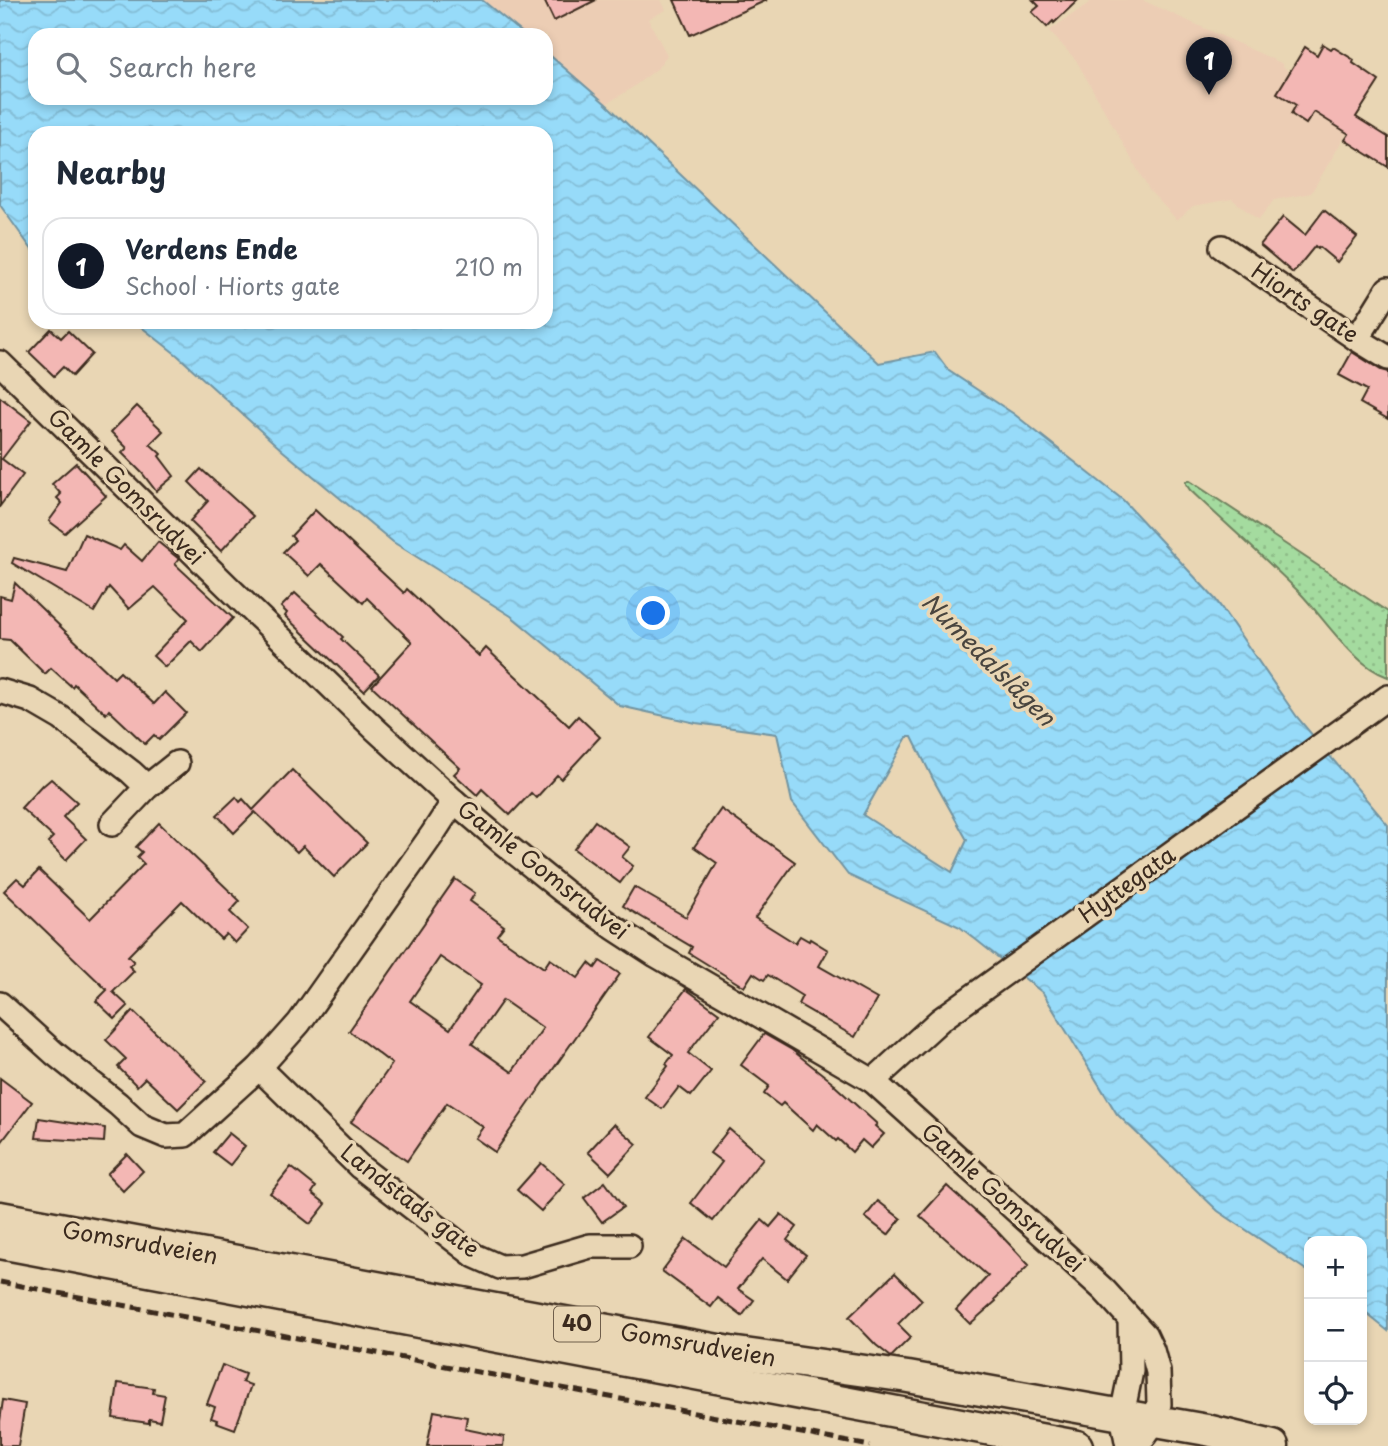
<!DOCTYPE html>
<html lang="en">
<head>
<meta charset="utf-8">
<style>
	:root { --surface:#fff; --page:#f6f6f7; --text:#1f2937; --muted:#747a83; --line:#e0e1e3; --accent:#111827 }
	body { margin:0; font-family:"Playpen Sans",sans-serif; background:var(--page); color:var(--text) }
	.controls { position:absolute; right:21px; bottom:21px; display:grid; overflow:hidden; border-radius:14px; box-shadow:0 4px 10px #0003 }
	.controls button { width:63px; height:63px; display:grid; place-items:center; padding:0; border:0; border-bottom:2px solid var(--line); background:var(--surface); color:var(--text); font:35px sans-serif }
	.you { position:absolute; left:654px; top:614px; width:24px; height:24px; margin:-18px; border:5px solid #fff; border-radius:50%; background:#1a73e8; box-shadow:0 0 0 10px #1a73e833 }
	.badge { display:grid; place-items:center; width:46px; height:46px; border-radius:50%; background:var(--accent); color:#fff; font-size:23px; font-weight:700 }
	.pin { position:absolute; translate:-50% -58px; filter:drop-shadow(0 2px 4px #0008) }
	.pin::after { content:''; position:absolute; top:37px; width:24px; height:21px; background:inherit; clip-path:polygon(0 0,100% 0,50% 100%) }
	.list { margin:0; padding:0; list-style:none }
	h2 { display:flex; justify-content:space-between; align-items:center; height:91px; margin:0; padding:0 28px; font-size:30px }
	h2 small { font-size:23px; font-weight:400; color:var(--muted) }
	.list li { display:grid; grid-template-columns:46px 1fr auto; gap:21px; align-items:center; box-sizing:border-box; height:98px; margin:0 14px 14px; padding:0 14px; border:2px solid var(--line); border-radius:21px }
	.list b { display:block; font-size:26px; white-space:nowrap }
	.list p { margin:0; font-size:23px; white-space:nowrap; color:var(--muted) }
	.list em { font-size:23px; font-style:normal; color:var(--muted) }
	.icon { flex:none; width:38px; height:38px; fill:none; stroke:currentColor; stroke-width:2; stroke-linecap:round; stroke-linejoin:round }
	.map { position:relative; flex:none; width:1388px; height:1446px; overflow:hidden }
	.search { position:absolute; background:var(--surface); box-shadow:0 4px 10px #0003; left:28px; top:28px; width:525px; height:77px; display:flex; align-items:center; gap:18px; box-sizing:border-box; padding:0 24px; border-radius:21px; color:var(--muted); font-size:26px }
	.panel { position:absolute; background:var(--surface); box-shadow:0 4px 10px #0003; left:28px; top:126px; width:525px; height:203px; border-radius:21px }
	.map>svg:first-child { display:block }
	.built { fill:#eccdb4 }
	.grass { fill:url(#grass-dots); stroke:#70825e; stroke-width:2 }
	.water { fill:url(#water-waves); stroke:#7294a1; stroke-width:2; fill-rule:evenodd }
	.building { fill:#f3b7b4; stroke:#3b2a1e; stroke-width:2; fill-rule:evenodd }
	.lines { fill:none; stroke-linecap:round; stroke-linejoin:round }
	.minor-casing { stroke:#3b2a1e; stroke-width:28 }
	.major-casing { stroke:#3b2a1e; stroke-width:35 }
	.minor { stroke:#e9d6b4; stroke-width:23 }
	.major { stroke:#e9d6b4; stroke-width:30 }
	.rail { stroke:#3b2a1e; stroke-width:5; stroke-dasharray:10 5; stroke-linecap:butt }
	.labels { text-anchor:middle; stroke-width:7; stroke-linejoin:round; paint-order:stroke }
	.shield { fill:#e9d6b4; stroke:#6f5e4b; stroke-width:2 }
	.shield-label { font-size:21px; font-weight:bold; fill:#3b2a1e }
	.street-label { font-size:23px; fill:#3b2a1e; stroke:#e9d6b4 }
	.water-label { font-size:24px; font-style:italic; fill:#49453f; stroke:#e9d6b4 }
</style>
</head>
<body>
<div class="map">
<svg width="1388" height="1446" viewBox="0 0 1388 1446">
	<defs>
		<pattern id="grass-dots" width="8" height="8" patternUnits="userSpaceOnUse" patternTransform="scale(1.75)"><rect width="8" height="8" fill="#a4db9f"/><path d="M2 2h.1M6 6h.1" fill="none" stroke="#8ebc88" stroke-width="1.8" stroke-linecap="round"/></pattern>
		<pattern id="water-waves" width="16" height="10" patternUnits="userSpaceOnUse" patternTransform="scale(1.75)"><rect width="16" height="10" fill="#97dbf9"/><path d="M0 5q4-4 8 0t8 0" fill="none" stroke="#83bcd5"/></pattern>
	</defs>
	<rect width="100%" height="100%" fill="#e9d6b4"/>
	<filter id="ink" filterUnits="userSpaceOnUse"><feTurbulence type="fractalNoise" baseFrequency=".0143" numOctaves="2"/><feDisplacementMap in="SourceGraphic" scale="14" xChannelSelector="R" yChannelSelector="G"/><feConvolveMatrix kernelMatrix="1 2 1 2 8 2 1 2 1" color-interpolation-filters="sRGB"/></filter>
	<g filter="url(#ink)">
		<g class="built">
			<polygon points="482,0 661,0 666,10 648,19 667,55 657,69 629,90 606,104 546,52 546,35 525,35"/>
			<polygon points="1093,0 1142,0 1281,63 1289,73 1357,116 1311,193 1274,200 1258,220 1232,199 1193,206 1177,220 1149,190 1076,60 1049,31"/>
		</g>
		<path class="grass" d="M1186,481H1190L1388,612V677C1353,665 1325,619 1300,593C1264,557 1226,524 1190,490L1186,484Z"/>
		<path class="water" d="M0,0H482L525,35H35V98H546V52L606,104L879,363L935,352L949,371L1014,414L1123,500L1216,600L1297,717L1388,825V1331L1362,1310V1241H1309V1272L1218,1211L1117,1114L1043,993L960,927L848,875L792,802L777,734L696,723L620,706L511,616L393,542L283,451L177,355L135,322H546V133H35V254L0,205ZM907,737H912L933,779L967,840L952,872L863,815Z"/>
		<g class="building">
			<polygon points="544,0 596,0 554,21"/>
			<polygon points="674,0 767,0 690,35"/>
			<polygon points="1033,0 1078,0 1054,23 1053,21 1047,27 1032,12 1039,6"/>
			<polygon points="1323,44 1331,49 1333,47 1354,60 1353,63 1379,81 1356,117 1388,137 1388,167 1345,140 1349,134 1314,112 1306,124 1291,114 1296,105 1277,93 1305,47 1317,55"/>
			<polygon points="1324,210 1357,237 1337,262 1319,247 1318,249 1315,246 1293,273 1260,245 1283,217 1305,235"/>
			<polygon points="51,329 61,338 68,331 92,354 72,376 63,367 54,376 29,352"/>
			<polygon points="1352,352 1381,370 1388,372 1388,419 1360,403 1367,390 1339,375"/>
			<polygon points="0,397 31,421 2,459 23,475 0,506"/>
			<polygon points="137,406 163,431 150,444 161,454 159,456 174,476 156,491 142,473 122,453 127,448 111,432"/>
			<polygon points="76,463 106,496 65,533 49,521 62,503 57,498 61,494 52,484"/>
			<polygon points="201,469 253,516 221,551 190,521 208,501 189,482"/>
			<polygon points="315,510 404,593 407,589 479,656 486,648 569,726 578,716 600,737 561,779 557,775 536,798 531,793 510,815 482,789 477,795 454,774 460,768 372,686 412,642 367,598 363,603 321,564 309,576 283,552 295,540 291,536"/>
			<polygon points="84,534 120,550 124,545 142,561 158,542 179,559 175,564 233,618 202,652 191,641 165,667 153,656 188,619 155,587 129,609 109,587 94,612 12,563 14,558 67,572"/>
			<polygon points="15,583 114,678 120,672 154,704 165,692 186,713 159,740 154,735 145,744 109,710 106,714 74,684 72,687 51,668 45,674 10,640 0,639 0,596 11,599"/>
			<polygon points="295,593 343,637 341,639 379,675 364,691 285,616 287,613 281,607"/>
			<polygon points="292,770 367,843 334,877 303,846 297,852 255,812 234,833 217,815 236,797 240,802 243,799 253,810"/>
			<polygon points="51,779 77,802 63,817 86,839 66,860 48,842 53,837 21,808 42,785 43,786"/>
			<polygon points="721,809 795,862 755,918 795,943 800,936 809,941 810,939 828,950 819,966 877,999 855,1037 798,1004 802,996 768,975 764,980 753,973 744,987 689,953 692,947 623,906 634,887 686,917 717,863 694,847"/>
			<polygon points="595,821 630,847 622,857 633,866 620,883 574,849"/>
			<polygon points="159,823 240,901 230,912 248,929 235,943 226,934 221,939 182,901 128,956 134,962 129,966 134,971 113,992 128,1006 115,1019 96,1001 107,990 4,891 17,878 25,885 39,870 90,919 144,864 137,857 142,852 136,847"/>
			<path d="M455,879L475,893L470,901L504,926L497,935L544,968L550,959L578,978L589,963L595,968L600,961L620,974L495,1152L475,1138L483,1127L447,1103L407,1161L351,1122L392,1064L349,1031ZM440,957L481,985L450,1029L410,1001ZM503,1000L543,1028L512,1072L472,1044Z"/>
			<polygon points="686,989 719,1013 688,1053 711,1071 691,1096 679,1087 662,1109 645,1097 668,1066 666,1064 673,1055 649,1037"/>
			<polygon points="133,1011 206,1081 178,1109 145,1078 137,1086 118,1067 126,1059 106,1040"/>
			<polygon points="764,1034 792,1050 835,1084 834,1085 877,1124 875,1126 884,1134 871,1148 862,1140 852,1152 838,1139 836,1141 817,1124 813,1130 783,1103 780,1106 764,1094 769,1086 741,1065"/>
			<polygon points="0,1078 32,1102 0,1144"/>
			<polygon points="39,1118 105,1128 104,1142 36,1138"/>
			<polygon points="614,1124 637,1144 610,1173 588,1152"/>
			<polygon points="729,1129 763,1158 713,1221 691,1203 722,1162 710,1153"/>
			<polygon points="229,1133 245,1146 230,1165 213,1152"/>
			<polygon points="127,1154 143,1171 123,1191 107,1174"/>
			<polygon points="541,1163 565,1184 541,1211 517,1190"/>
			<polygon points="291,1167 316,1187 312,1193 326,1204 310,1224 270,1193"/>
			<polygon points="605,1182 623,1207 602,1222 584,1198"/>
			<polygon points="947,1186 995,1229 1029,1265 995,1299 996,1301 970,1324 956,1310 988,1276 920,1216"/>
			<polygon points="878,1201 901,1219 888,1235 865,1217"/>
			<polygon points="781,1214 797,1227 787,1240 806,1255 787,1279 762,1259 738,1289 754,1300 742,1316 718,1298 711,1307 662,1271 686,1239 724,1267 762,1220 770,1227"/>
			<polygon points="895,1273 922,1300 898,1324 911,1337 891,1357 876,1345 849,1317"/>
			<polygon points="222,1365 245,1374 242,1382 251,1385 235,1429 216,1422 217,1420 211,1418 215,1407 207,1404"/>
			<polygon points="118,1383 154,1388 153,1393 165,1395 160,1421 149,1419 149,1423 113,1418"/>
			<polygon points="3,1400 25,1404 18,1446 0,1446 0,1421"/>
			<polygon points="434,1411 467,1417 465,1429 504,1437 503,1446 427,1446"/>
		</g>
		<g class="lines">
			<g class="minor-casing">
				<g id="minor">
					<polyline points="1222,247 1357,339 1388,358"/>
					<polyline points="1357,339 1388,289"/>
					<polyline points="0,363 228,587 374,728 454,801 502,842 563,891 613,927 656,955 873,1081 1104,1290 1145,1335 1152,1350 1158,1372 1159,1404 1155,1421 1137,1446"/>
					<polyline points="0,691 30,700 61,718 131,772 147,787"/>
					<polyline points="112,824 147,787 177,763"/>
					<polyline points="0,1004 54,1053 118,1104 142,1126 166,1136 185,1135 259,1068 299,1023 432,835 454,801"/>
					<polyline points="259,1068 360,1167 475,1256 500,1267 522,1266 590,1246 629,1246"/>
					<polyline points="873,1081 940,1020 1388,697"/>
					<polyline points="1128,1446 1122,1415 1131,1371 1130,1320"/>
				</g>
			</g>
			<g class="major-casing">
				<g id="major">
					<polyline points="0,1217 651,1338 730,1352 908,1377 1122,1415 1207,1430 1273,1446"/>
					<polyline points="0,1243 1077,1446"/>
				</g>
			</g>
			<use href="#minor" class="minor"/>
			<use href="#major" class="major"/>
			<polyline class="rail" points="0,1282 870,1446"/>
		</g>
	</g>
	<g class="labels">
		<rect class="shield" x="554" y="1306.5" width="46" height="35" rx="5"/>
		<g class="shield-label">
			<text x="577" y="1331">40</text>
		</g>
		<g class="street-label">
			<text transform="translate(1305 303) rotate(34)" y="8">Hiorts gate</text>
			<text transform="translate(126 487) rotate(45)" y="8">Gamle Gomsrudvei</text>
			<text transform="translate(543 870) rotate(38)" y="8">Gamle Gomsrudvei</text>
			<text transform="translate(1127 885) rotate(-36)" y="8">Hyttegata</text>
			<text transform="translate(1003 1198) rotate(42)" y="8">Gamle Gomsrudvei</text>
			<text transform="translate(410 1201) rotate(38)" y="8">Landstads gate</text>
			<text transform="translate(140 1243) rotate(10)" y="8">Gomsrudveien</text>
			<text transform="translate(698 1345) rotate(10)" y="8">Gomsrudveien</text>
		</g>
		<g class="water-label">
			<text transform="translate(988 660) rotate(45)" y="8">Numedalslågen</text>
		</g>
	</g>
</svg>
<div class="controls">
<button>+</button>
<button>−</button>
<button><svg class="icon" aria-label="locate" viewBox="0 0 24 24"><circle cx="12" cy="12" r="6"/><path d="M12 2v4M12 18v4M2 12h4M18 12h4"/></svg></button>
</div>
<div class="you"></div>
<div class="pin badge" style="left:1209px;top:95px">1</div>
<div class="search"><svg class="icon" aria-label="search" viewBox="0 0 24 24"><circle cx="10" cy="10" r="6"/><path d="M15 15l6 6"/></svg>Search here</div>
<section class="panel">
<h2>Nearby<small></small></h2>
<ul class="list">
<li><span class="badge">1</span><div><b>Verdens Ende</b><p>School · Hiorts gate</p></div><em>210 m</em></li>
</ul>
</section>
</div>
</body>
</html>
